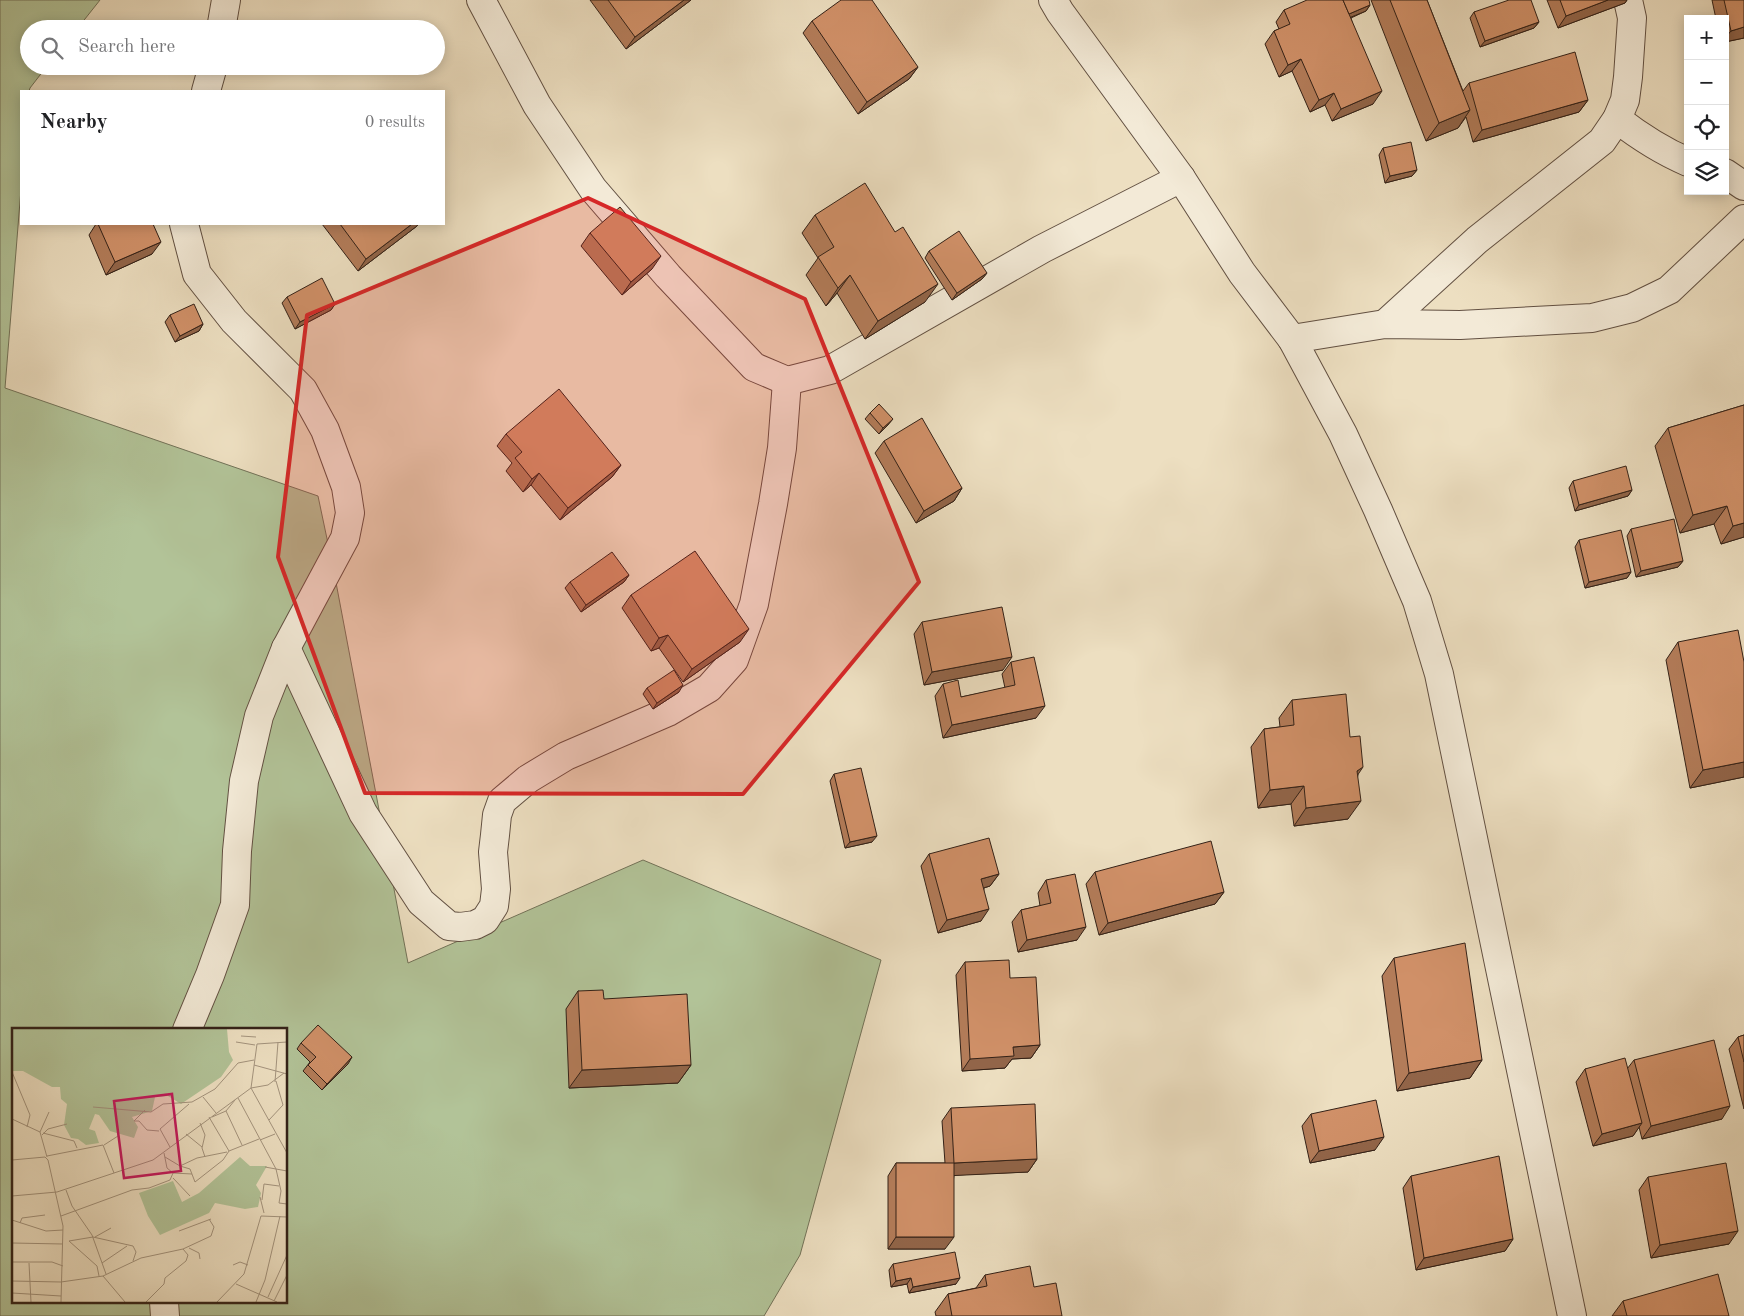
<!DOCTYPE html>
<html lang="en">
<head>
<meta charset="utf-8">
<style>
	:root { --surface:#fff; --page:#f2f2f2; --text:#202124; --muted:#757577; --line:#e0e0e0 }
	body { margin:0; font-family:"Old Standard TT",serif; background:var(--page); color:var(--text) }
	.controls { position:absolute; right:15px; top:15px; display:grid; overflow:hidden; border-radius:0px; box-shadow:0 2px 12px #0003 }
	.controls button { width:45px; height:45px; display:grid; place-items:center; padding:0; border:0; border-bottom:1px solid var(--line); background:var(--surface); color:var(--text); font:25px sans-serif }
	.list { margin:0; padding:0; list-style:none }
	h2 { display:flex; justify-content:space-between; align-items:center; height:65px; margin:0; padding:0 20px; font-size:21px }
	h2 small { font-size:16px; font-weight:400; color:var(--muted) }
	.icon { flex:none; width:28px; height:28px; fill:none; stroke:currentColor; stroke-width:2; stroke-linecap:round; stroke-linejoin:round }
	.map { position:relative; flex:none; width:1744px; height:1316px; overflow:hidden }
	.search { position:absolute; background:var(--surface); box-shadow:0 2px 12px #0003; left:20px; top:20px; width:425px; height:55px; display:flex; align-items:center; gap:12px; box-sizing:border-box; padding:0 18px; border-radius:28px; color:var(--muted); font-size:19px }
	.panel { position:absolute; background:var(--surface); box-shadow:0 2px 12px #0003; left:20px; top:90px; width:425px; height:135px; border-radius:0px }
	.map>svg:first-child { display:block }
	.green { fill:#b2c398; stroke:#727258; fill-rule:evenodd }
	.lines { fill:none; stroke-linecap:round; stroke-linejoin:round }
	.street-casing { stroke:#625042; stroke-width:30 }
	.street { stroke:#f3ead7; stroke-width:28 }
	.wall { fill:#b37c59; stroke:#332117 }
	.shaded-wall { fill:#926549; stroke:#332117 }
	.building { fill:#d09068; stroke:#332117 }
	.marked { fill:#d62828; fill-opacity:0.2; stroke:#d62828; stroke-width:4; stroke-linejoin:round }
	.inset-road { fill:none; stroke:#a3937d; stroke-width:1 }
	.view { fill:#c2185b; fill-opacity:0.15; stroke:#c2185b; stroke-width:2.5 }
	.inset-edge { fill:none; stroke:#332117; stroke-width:2.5 }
</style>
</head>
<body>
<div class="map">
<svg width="1744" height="1316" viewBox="0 0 1744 1316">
	<rect width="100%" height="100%" fill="#eddfc1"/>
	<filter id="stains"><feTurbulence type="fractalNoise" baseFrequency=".004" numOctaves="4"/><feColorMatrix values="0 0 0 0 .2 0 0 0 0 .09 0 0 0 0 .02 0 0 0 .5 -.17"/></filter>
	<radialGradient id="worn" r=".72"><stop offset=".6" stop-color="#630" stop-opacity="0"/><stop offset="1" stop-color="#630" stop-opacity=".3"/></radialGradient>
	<path class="green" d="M0,0H100L77,29H29V66H47L30,88L29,91H21V189L5,388L318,496L334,572L408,963L643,860L881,960L800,1255L764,1316H0ZM14,1030H286V1302H14Z"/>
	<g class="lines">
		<g class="street-casing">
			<g id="street">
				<polyline points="481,0 537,105 593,189 668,276 754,367 787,381 830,370 1042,249 1181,178"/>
				<polyline points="1053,0 1060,12 1181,178 1242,273 1292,339 1343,434 1378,510 1417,601 1439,674 1572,1316"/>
				<polyline points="221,29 226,0"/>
				<polyline points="206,91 213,66"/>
				<path d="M1617,119C1639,136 1662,151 1688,162"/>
				<polyline points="1725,173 1744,186"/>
				<polyline points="184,224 197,274 234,321 303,390 325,430 346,487 350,513 345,538 286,648 259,716 244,781 237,851 235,905 210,975 187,1030"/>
				<polyline points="1385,324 1477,240 1602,141 1617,119 1625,100 1628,77 1632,18 1628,0"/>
				<polyline points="1292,339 1385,324 1460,325 1592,318 1632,308 1669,290 1744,219"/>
				<polyline points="286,648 363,813 421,902 449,926 460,927 475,925 485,920 494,906 496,889 493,852 495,835 497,815 502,801 528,779 566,756 668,712 709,688 734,660 754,604 773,504 782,448 787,381"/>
				<polyline points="164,1302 165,1316"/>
			</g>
		</g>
		<use href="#street" class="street"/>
	</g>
	<g class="wall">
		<polygon points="590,0 691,0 626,49"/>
		<polygon points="1371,0 1427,0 1463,91 1469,83 1588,100 1579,112 1473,142 1466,117 1458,128 1426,141"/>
		<polygon points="1547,0 1627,0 1625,3 1558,28"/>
		<polygon points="1712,0 1744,0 1744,38 1725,42 1725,19 1716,19"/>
		<polygon points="1370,5 1366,11 1351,18 1373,104 1332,121 1325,105 1310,112 1292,71 1279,77 1265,44 1274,31 1279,29 1276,22 1284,10"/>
		<polygon points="1474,12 1539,22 1534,28 1480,47 1470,18"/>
		<polygon points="812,21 918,67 909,79 858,114 803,33"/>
		<polygon points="1383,148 1417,170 1412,176 1385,183 1379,155"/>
		<polygon points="815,215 925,302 865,339 837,293 826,306 806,275 818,258 802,233"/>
		<polygon points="96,224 153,224 152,254 106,275 89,235"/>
		<polygon points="322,224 418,224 417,226 358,271"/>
		<polygon points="590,233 652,269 622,295 581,246"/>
		<polygon points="929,251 987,273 982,279 952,300 925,258"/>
		<polygon points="287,297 335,304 331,310 295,329 282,303"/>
		<polygon points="170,315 203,324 199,331 175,342 165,322"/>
		<polygon points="1744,405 1744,537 1721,544 1714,524 1680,533 1655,446 1668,428"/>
		<polygon points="870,413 888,425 879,434 865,419"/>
		<polygon points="506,434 621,465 612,477 560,520 531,485 523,492 506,471 512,463 497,446"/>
		<polygon points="884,441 962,488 954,501 916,523 875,453"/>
		<polygon points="1573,481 1632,490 1628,496 1575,511 1569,488"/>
		<polygon points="1631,529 1683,561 1678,567 1636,577 1627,536"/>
		<polygon points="1579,540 1631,572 1627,578 1585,588 1575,547"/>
		<polygon points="629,575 624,582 581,612 565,588 570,582"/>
		<polygon points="631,595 740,642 683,682 659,648 651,651 622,608"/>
		<polygon points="922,622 1003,670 924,685 914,634"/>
		<polygon points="1678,642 1744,777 1690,788 1666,660"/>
		<polygon points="1011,662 1036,718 943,738 935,696 943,684 961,697 1005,688 1002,674"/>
		<polygon points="647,688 679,692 653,709 643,694"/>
		<polygon points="1292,700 1350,737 1358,775 1348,819 1294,826 1291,804 1258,808 1251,747 1264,729 1280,727 1279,718"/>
		<polygon points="834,774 872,842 845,848 830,781"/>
		<polygon points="929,854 999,874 990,886 984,888 981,921 938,933 921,866"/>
		<polygon points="1095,872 1224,892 1215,904 1099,935 1086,884"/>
		<polygon points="1046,880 1077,940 1018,952 1012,922 1021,910 1040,906 1038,893"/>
		<polygon points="1394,958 1482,1060 1470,1078 1397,1091 1382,976"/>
		<polygon points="965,962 1010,978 1040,1045 1031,1058 1012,1059 1005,1068 962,1071 956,975"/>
		<polygon points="578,991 604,999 691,1065 678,1083 569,1088 566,1009"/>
		<polygon points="1744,1035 1744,1109 1729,1049 1738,1037"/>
		<polygon points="301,1043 348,1064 322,1090 303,1071 310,1062 297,1049"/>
		<polygon points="1634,1060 1722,1119 1642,1139 1639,1127 1633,1136 1593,1146 1576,1082 1585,1069 1627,1069"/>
		<polygon points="951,1108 1037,1159 1028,1172 954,1175 945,1249 888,1249 888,1176 896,1163 945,1163 942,1121"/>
		<polygon points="1311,1114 1375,1150 1310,1163 1302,1126"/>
		<polygon points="1411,1176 1513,1239 1505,1251 1416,1270 1403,1188"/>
		<polygon points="1648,1177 1729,1244 1651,1258 1639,1190"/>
		<polygon points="893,1264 956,1284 909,1293 907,1284 891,1287 889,1270"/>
		<polygon points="985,1275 1034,1287 1062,1316 936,1316 935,1312 948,1294 976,1288"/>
		<polygon points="1623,1301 1729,1316 1612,1316"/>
	</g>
	<g class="shaded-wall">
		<polygon points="684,0 691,0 626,49 635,37"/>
		<polygon points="1608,0 1627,0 1625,3 1558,28 1566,16"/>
		<polygon points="1370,5 1366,11 1344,20 1349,14"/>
		<polygon points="1539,22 1534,28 1480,47 1485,41"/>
		<polygon points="1744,27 1744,38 1725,42 1725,38 1731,31"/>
		<polygon points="1301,59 1292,71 1279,77 1288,65"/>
		<polygon points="918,67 909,79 858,114 867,102"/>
		<polygon points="1382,91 1373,104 1332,121 1341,109"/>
		<polygon points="1334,93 1325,105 1310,112 1319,100"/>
		<polygon points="1588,100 1579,112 1473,142 1482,130"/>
		<polygon points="1470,110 1458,128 1426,141 1439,123"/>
		<polygon points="1417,170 1412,176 1385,183 1390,176"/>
		<polygon points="412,224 418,224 417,226 358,271 366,259"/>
		<polygon points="161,242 152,254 106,275 115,262"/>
		<polygon points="661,256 652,269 622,295 631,282"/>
		<polygon points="987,273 982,279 952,300 957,293"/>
		<polygon points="850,275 837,293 826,306 838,288"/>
		<polygon points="938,284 925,302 865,339 878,321"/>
		<polygon points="335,304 331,310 295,329 300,322"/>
		<polygon points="203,324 199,331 175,342 180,336"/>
		<polygon points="893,419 888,425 879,434 883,428"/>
		<polygon points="621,465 612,477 560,520 568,508"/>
		<polygon points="539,473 531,485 523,492 532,479"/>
		<polygon points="962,488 954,501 916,523 924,511"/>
		<polygon points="1632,490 1628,496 1575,511 1579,505"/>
		<polygon points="1727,506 1714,524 1680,533 1693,515"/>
		<polygon points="1744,523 1744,537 1721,544 1733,526"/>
		<polygon points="1683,561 1678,567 1636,577 1641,571"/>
		<polygon points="1631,572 1627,578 1585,588 1589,582"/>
		<polygon points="629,575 624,582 581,612 586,605"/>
		<polygon points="749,629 740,642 683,682 692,669"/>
		<polygon points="668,635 659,648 651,651 659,638"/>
		<polygon points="1012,657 1003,670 924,685 932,672"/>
		<polygon points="683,685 679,692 653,709 657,703"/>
		<polygon points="1045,706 1036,718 943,738 952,725"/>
		<polygon points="1744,762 1744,777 1690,788 1703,770"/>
		<polygon points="1363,767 1351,785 1357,771"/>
		<polygon points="1304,786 1291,804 1258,808 1270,790"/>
		<polygon points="1361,801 1348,819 1294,826 1306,808"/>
		<polygon points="877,836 872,842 845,848 850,842"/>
		<polygon points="999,874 990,886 973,891 981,879"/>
		<polygon points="1224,892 1215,904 1099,935 1108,923"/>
		<polygon points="989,909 981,921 938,933 947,920"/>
		<polygon points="1086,927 1077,940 1018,952 1027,940"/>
		<polygon points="1040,1045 1031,1058 1012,1059 1005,1068 962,1071 970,1059 1013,1047"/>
		<polygon points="352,1057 348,1064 322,1090 327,1084"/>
		<polygon points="1482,1060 1470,1078 1397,1091 1409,1073"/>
		<polygon points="691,1065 678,1083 569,1088 582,1070"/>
		<polygon points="1730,1106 1722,1119 1642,1139 1651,1126"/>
		<polygon points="1642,1123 1633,1136 1593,1146 1602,1134"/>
		<polygon points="1384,1137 1375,1150 1310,1163 1319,1151"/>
		<polygon points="1037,1159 1028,1172 945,1176 954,1163"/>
		<polygon points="1738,1231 1729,1244 1651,1258 1660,1245"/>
		<polygon points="896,1237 954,1237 945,1249 888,1249"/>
		<polygon points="1513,1239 1505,1251 1416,1270 1424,1258"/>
		<polygon points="911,1278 907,1284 891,1287 896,1281"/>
		<polygon points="960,1278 956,1284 909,1293 913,1287"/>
	</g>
	<g class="building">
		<polygon points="608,0 684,0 635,37"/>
		<polygon points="841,0 872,0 918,67 867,102 812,21"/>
		<polygon points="1307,0 1343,0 1382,91 1341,109 1334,93 1319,100 1301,59 1288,65 1274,31 1290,24 1284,10"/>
		<polygon points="1343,0 1369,0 1370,5 1349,14"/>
		<polygon points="1390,0 1427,0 1470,110 1439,123"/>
		<polygon points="1509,0 1531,0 1539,22 1485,41 1474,12"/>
		<polygon points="1560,0 1608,0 1566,16"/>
		<polygon points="1724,0 1744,0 1744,27 1731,31"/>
		<polygon points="1575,52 1588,100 1482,130 1469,83"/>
		<polygon points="1411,142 1417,170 1390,176 1383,148"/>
		<polygon points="865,183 895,232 903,227 938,284 878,321 850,275 838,288 818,257 834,247 815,215"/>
		<polygon points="620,207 661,256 631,282 590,233"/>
		<polygon points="98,224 153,224 161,242 115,262"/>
		<polygon points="340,224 412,224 366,259"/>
		<polygon points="959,231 987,273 957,293 929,251"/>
		<polygon points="322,278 335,304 300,322 287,297"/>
		<polygon points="194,304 203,324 180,336 170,315"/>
		<polygon points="559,389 621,465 568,508 539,473 532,479 515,458 522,452 506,434"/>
		<polygon points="879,404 893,419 883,428 870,413"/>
		<polygon points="1744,405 1744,523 1733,526 1727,506 1693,515 1668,428"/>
		<polygon points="922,418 962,488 924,511 884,441"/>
		<polygon points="1626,466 1632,490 1579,505 1573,481"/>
		<polygon points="1674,519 1683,561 1641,571 1631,529"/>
		<polygon points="1621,530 1631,572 1589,582 1579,540"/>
		<polygon points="695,551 749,629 692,669 668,635 659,638 631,595"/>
		<polygon points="612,552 629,575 586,605 570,582"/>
		<polygon points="1002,607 1012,657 932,672 922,622"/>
		<polygon points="1738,630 1744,662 1744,762 1703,770 1678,642"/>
		<polygon points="1034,657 1045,706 952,725 943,684 958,680 961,697 1015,685 1011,662"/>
		<polygon points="674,670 683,685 657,703 647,688"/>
		<polygon points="1346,694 1350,737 1360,736 1363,767 1357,771 1361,801 1306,808 1304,786 1270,790 1264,729 1294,725 1292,700"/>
		<polygon points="861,768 877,836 850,842 834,774"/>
		<polygon points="989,838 999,874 981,879 989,909 947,920 929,854"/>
		<polygon points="1211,841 1224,892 1108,923 1095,872"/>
		<polygon points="1075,874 1086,927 1027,940 1021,910 1051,903 1046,880"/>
		<polygon points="1465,943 1482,1060 1409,1073 1394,958"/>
		<polygon points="1009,960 1010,978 1036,977 1040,1045 1013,1047 1014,1056 970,1059 965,962"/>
		<polygon points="603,990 604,999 687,994 691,1065 582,1070 578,991"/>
		<polygon points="318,1025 352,1057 327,1084 308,1065 316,1057 301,1043"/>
		<polygon points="1744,1035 1744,1062 1738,1037"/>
		<polygon points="1714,1040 1730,1106 1651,1126 1634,1060"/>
		<polygon points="1625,1058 1642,1123 1602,1134 1585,1069"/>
		<polygon points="1376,1100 1384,1137 1319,1151 1311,1114"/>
		<polygon points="1035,1104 1037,1159 954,1163 954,1237 896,1237 896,1163 954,1163 951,1108"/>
		<polygon points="1499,1156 1513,1239 1424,1258 1411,1176"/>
		<polygon points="1726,1163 1738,1231 1660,1245 1648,1177"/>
		<polygon points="955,1252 960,1278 913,1287 911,1278 896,1281 893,1264"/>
		<polygon points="1030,1266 1034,1287 1056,1283 1062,1316 952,1316 948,1294 987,1286 985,1275"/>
		<polygon points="1718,1274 1729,1316 1627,1316 1623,1301"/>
	</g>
	<path class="marked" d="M588,198L805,299L919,582L743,794L365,793L278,557L307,315Z"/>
	<g transform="translate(12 1028)">
		<rect width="275" height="275" fill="#eddfc1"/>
		<path d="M0,1H215L217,24L221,32L209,49L169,76L156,68L143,69L140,83L120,89L126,99L122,110L98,103L87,87L83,86L77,101L83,103L87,115L74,117L66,111L59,110L52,97L55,76L49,71L48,59H40L11,43H0ZM228,129L238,138H255L244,157L249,165L246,179L233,181L203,175L197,185L148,207L136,188L127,165L161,153L170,174L187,165Z" fill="#b2c398"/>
		<path class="inset-road" d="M229,8L244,9M224,14L243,17M242,37L275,46M0,44L18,87L15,99M272,45L256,57L239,60L275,125M263,54L266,14M191,69L204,85M226,70L264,141L269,163L267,175L275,176M81,79L139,84L151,76L180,74L203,61L226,35L242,32M133,82L122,93H127L135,102L147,103M214,83L230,117M197,89L217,123M200,89L214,83L223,72M0,91L28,104L35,129M257,92L271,77L264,53M188,95L193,107L190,120L193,129M28,104L37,84M31,105L62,113L65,120M174,106L190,119M30,107L36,101L55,96M248,112L263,106M92,117L106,108M158,119L148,101L177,76M35,128L91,117L102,145M153,129L168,138L185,130L215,124M0,132L33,129L36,132L51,198L49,274M168,138L178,141L183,154L211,132L217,123L247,111M253,139L275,143M161,145L180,146M161,150L178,168M54,162L60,178L80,207L94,246M0,168L45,164L141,132L239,60L245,16L275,14M248,169L252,185M250,172L252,156L267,158M49,188L120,162L137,160L158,152L161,145L155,140L152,125M0,192L34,203L51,202M8,195L10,190L33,187M167,203L199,191M83,209L99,200M57,213L81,209L121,218L124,224L121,233M57,213L85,238L87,248M0,215L51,216M177,220L187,225L188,231M171,221L199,208L202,199L197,191M0,234H40L51,238M17,235L19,274M90,235L115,218M221,237L228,234L236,237M91,248L129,230L171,221L176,227L174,233L153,250L152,256L134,274M0,253L49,254L91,248L113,274M224,256L265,274M0,265L49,268M256,269L275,227M262,273L275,247M205,274L232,246L249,188L275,189M244,274L253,252L268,188"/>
		<path class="view" d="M160,66L169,143L112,150L102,73Z"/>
		<rect width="275" height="275" class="inset-edge"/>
	</g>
	<rect width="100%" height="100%" filter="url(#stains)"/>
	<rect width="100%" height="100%" fill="url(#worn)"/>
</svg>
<div class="controls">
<button>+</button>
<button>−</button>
<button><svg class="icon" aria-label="locate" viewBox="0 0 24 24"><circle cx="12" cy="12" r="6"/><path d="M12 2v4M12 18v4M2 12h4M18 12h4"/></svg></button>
<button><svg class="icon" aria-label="layers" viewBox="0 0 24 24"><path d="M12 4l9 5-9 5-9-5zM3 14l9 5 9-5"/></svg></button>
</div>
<div class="search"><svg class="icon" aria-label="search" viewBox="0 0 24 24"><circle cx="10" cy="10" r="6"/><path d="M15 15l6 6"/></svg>Search here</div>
<section class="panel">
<h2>Nearby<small>0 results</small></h2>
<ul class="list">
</ul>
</section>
</div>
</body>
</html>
